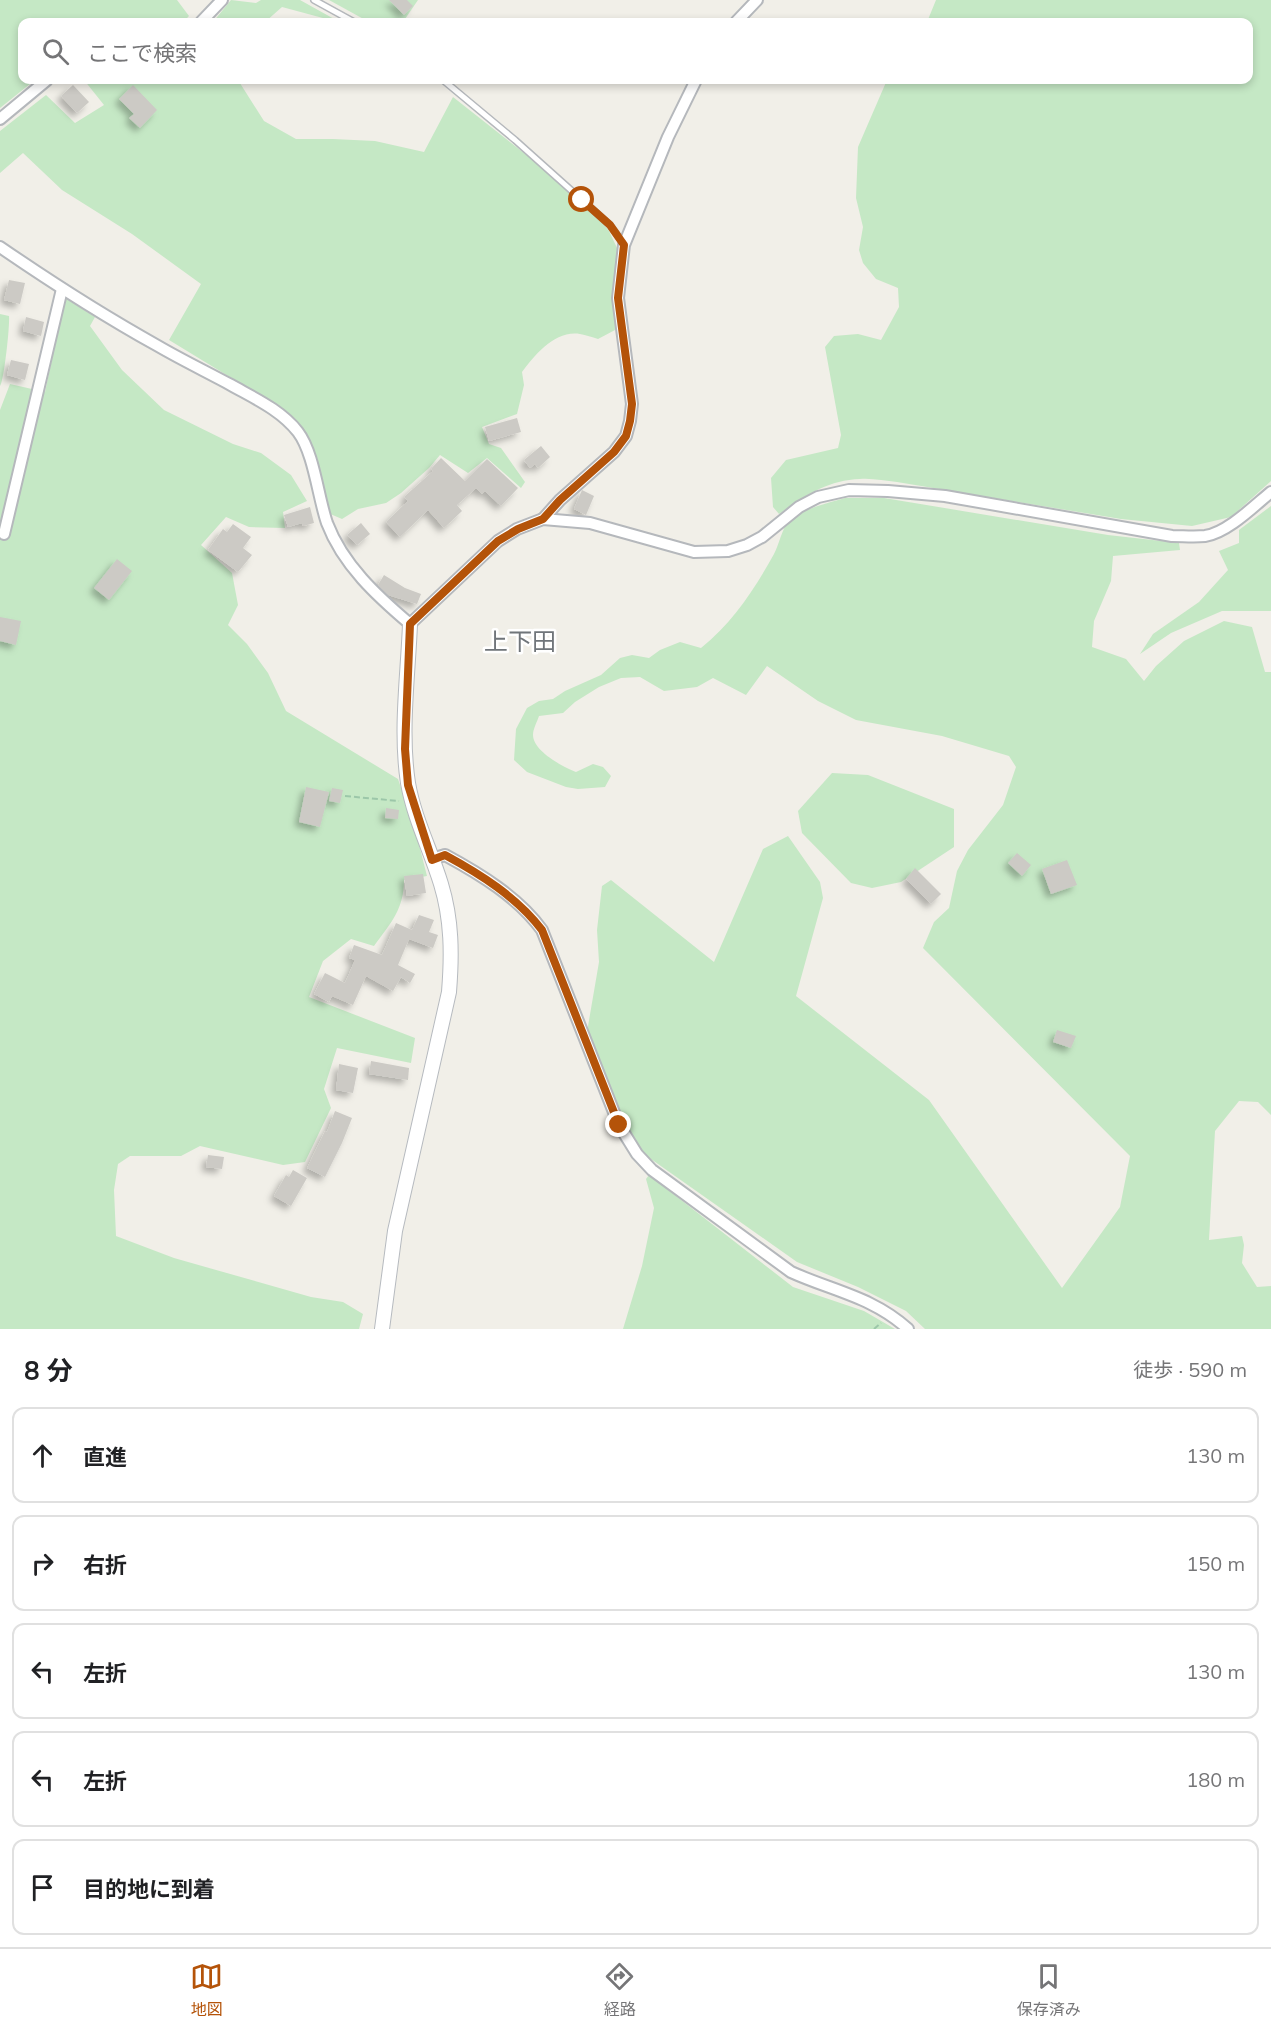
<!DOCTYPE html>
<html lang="ja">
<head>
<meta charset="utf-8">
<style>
	:root { --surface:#fff; --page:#f6f6f6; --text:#202124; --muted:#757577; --line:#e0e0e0; --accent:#b45309 }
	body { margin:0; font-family:Mulish,"Noto Sans JP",sans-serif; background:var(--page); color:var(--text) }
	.stop { position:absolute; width:18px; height:18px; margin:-14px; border:4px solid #b45309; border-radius:50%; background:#fff }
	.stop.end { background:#b45309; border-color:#fff; box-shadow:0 2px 6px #0008 }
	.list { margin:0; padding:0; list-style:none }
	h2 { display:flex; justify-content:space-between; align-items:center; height:78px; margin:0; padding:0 24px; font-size:26px }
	h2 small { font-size:20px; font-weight:400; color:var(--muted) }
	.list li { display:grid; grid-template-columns:39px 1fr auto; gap:18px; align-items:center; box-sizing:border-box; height:96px; margin:0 12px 12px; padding:0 12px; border:2px solid var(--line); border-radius:12px }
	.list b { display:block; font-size:22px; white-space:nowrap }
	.list em { font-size:20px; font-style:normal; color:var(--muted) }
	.icon { flex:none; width:33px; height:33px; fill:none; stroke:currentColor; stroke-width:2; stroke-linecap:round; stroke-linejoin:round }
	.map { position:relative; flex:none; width:1271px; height:1329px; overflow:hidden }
	.search { position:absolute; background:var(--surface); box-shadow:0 3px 9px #0003; left:18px; right:18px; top:18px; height:66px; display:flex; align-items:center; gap:15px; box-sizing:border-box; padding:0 21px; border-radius:12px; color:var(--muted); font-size:22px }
	.sheet { height:618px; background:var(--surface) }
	nav { display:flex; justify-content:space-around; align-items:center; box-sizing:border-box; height:84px; border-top:2px solid var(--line); background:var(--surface); font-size:16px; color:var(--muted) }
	nav a { display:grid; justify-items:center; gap:3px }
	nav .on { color:var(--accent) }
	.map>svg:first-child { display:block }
	.green { fill:#c5e8c5 }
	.building { fill:#cccac5; filter:url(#shadow) }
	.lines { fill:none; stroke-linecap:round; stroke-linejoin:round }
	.lane-casing { stroke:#b5b8bc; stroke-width:8 }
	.street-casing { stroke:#b5b8bc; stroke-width:14 }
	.secondary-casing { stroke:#b6babf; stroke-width:16 }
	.path { stroke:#9cc7a9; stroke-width:2; stroke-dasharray:6 3; stroke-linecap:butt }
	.lane { stroke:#fff; stroke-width:5 }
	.street { stroke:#fff; stroke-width:10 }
	.secondary { stroke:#fff; stroke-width:14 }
	.route { stroke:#b45309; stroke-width:8 }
	.labels { text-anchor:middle; stroke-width:5; stroke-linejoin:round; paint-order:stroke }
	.neighbourhood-label { font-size:24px; fill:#70757a; stroke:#fff }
</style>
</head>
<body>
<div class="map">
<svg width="1271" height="1329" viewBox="0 0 1271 1329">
	<defs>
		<filter id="shadow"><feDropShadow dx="-4.5" dy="4.5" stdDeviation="3" flood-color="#0004"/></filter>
	</defs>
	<rect width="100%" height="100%" fill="#f1efe8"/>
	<g class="green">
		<polygon points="0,0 177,0 189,16 183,22 22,22 22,80 35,80 0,108"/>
		<polygon points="231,0 256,3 261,0 300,0 336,20 334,21 282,7 265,22 213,22"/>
		<polygon points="329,0 418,0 403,22 369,22"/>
		<path d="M936,0H1271V481L1231,517L1192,526L1121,519L897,482C885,481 872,478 860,479C828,480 804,496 779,514L773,507L771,478L786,460L838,448L841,435L825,347L834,336L858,334L881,340L899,307L898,288L876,279L863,263L859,250L863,227L856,198L858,147L887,80H1248V22H927Z"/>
		<path d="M84,80H238L264,121L296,139H333L375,141L424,152L453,97L543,168L600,220L609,231L618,250L616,267L615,330L598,339C592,337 586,335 580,334C555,330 535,355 522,372L524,385L517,414L482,427L489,444L501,448L525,482L521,488L487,458L468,473L440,455L429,468L401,493L386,503L358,509L342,519L328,513L303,432L284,410L169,340L201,284L132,234L62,190L23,153L0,173V131L46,95L75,123L104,105Z"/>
		<path d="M65,298L95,317L90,326L122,370L164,410L233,444L261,453L291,475L307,501L283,512L285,528L249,527L226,517L201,545L232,573L238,605L228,625L247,644L268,673L286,711L398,779L415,829L427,876L404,880C404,909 391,923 374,946L351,939L323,961L309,997L415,1038L411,1063L337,1048L324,1089L331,1108L305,1162L283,1165L200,1146L181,1156H130L118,1164L114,1190L116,1236L174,1258L311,1297L343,1302L363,1314L359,1329H0V410L10,384L45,392Z"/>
		<path d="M0,314L9,316C10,325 4,380 0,386Z"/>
		<path d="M845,498H884L1108,535L1179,543L1180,550L1113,556L1111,581L1094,621L1092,647L1126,659L1144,681L1156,666L1184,641L1224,621L1252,627L1265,672H1271V1115L1258,1102L1239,1101L1215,1131L1209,1240L1242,1236L1244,1245L1242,1263L1257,1287L1271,1286V1329H925L906,1311L858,1287L797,1262L641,1152L621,1118L587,1032L599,962L597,930L602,886L611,880L714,962L763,849L788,836L820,882L823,898L796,996L929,1100L1062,1288L1120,1207L1130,1156L923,948L934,922L949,908L957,871L968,850L1003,805L1016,767L1009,756L942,736L856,720L818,701L767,666L746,695L713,678L697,687L664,691L640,677L621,678L599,687L575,702L563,713L539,716C537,722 533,729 533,735C533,751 563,767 576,772L593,764L603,767L611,776L605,787L578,789L566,787L527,772L514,760L516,729L527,708L539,701L553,699L565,691L601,675L620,658L632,655L649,658L660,650L680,642L701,648C733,622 754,590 774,554C779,545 782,528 789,521C802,509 828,503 845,498Z"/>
		<polygon points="1271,506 1271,611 1222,611 1171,633 1140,654 1153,634 1199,602 1228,570 1219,551 1239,543 1239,530"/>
		<polygon points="832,773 868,775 954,809 954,847 901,882 872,888 851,883 802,833 798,811"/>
		<polygon points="649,1175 793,1287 864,1311 895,1329 623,1329 642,1266 654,1208 646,1179"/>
	</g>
	<g class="building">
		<polygon points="389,0 407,0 413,6 404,15"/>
		<polygon points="73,85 89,102 77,113 61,96"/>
		<polygon points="133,85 157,110 140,128 129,118 134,114 119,99"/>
		<polygon points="9,280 25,283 20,304 4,300"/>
		<polygon points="26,317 44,322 41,336 23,331"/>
		<polygon points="11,360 29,364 25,380 7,375"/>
		<polygon points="517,418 521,432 489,441 485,427"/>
		<polygon points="541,446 550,457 538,468 535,464 530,468 524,460"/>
		<polygon points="441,458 465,481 487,459 518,488 501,506 485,491 482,494 476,488 457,505 462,511 444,528 428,510 400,537 386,522 408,501 404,497 433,471 431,469"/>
		<polygon points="582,490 594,496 586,515 574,509"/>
		<polygon points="310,507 314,523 303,526 302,523 288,527 284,515"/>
		<polygon points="361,523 370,534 357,545 347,535"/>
		<polygon points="233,524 251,537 243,548 252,555 238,572 208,550 223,529 227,532"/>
		<polygon points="117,559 132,571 109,600 94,588"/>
		<polygon points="384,575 405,588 421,594 417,604 388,595 378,585"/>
		<polygon points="0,617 21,621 16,645 0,641"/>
		<polygon points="306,787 329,792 320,827 299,822"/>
		<polygon points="332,788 343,790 340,803 329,801"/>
		<polygon points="386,808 399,810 398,819 385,818"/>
		<polygon points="1017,853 1031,865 1022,876 1008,863"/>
		<polygon points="1067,860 1077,885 1051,894 1042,869"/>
		<polygon points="915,868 941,894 931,904 906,879"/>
		<polygon points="423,874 426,893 407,896 404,876"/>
		<polygon points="419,915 434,920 429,932 438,935 433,948 409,939 398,965 415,974 410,983 401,977 393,991 366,976 353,1005 332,996 329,1002 314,994 325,973 345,983 355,960 349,958 354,945 382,955 396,923 412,930"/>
		<polygon points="1057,1030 1076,1036 1071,1048 1053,1042"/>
		<polygon points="371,1061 409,1068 408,1080 369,1074"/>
		<polygon points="339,1064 358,1068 353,1093 336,1090"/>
		<polygon points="335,1111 352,1118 342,1143 325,1177 307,1168 325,1131 327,1132"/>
		<polygon points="208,1155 224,1157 222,1169 206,1167"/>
		<polygon points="293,1170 307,1178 291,1206 274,1196 286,1175 289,1177"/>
	</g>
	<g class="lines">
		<g class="lane-casing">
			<g id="lane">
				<polyline points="314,0 354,22"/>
				<polyline points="443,80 515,140 610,225 623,243"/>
			</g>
		</g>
		<g class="street-casing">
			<g id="street">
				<polyline points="201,22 222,0"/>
				<polyline points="736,22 757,0"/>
				<polyline points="0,119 47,80"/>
				<path d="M0,247C51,282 104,316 158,346C182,360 207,372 231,385C254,398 281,410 298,432C314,453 318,497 327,523C343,565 377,596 410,624L498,541L517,529L543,519L590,523L694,552L728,551L747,545L762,537L799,507L818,497L849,490L888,491L945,496L1172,536C1183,536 1194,537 1205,536C1227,533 1254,506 1271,492"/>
				<polyline points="543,519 560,500 614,452 626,436 630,421 632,404 618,298 624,245 668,137 696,80"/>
				<polyline points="4,534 62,289"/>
				<path d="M432,859L445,855C480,874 518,897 542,930L619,1125L637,1154L652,1170L791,1272C833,1291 873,1297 908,1329"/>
			</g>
		</g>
		<g class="secondary-casing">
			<path id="secondary" d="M382,1329L395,1231L449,992C452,955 452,920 441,884C431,851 414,818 408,783C400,731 408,676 410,624"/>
		</g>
		<g class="path">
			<polyline points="345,796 399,801"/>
			<polyline points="874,1329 881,1323"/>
		</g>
		<use href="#lane" class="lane"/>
		<use href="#street" class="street"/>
		<use href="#secondary" class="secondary"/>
	</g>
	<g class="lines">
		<path class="route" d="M582,200L610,225L624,245L618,298L632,404L630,421L626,436L614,452L560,500L543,519L518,529L498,541L410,624L405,749L408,785L432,860L445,855C480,874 517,897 542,930L619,1125"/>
	</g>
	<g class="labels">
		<g class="neighbourhood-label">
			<text x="520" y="650">上下田</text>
		</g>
	</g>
</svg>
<div class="stop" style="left:582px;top:200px"></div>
<div class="stop end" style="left:619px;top:1125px"></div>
<div class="search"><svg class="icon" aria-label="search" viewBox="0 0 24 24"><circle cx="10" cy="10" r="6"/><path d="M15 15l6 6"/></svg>ここで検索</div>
</div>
<section class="sheet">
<h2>8 分<small>徒歩 · 590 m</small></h2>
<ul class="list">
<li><svg class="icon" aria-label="ahead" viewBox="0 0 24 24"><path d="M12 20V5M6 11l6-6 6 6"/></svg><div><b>直進</b></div><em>130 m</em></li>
<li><svg class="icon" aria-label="right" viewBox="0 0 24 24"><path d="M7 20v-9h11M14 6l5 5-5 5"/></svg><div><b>右折</b></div><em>150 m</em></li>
<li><svg class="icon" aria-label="left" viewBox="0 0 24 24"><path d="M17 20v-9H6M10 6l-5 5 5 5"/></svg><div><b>左折</b></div><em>130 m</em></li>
<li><svg class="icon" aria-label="left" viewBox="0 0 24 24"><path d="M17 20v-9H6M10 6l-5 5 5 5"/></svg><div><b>左折</b></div><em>180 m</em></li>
<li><svg class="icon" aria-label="arrive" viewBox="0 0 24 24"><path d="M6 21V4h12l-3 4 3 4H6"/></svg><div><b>目的地に到着</b></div></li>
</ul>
</section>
<nav>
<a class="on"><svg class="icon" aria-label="map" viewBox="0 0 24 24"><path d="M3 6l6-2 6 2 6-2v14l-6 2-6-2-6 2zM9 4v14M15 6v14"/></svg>地図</a>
<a><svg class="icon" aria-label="directions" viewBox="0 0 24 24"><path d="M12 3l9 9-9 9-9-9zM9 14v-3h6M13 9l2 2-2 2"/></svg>経路</a>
<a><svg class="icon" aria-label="saved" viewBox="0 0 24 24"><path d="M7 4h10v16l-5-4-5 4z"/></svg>保存済み</a>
</nav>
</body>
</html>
